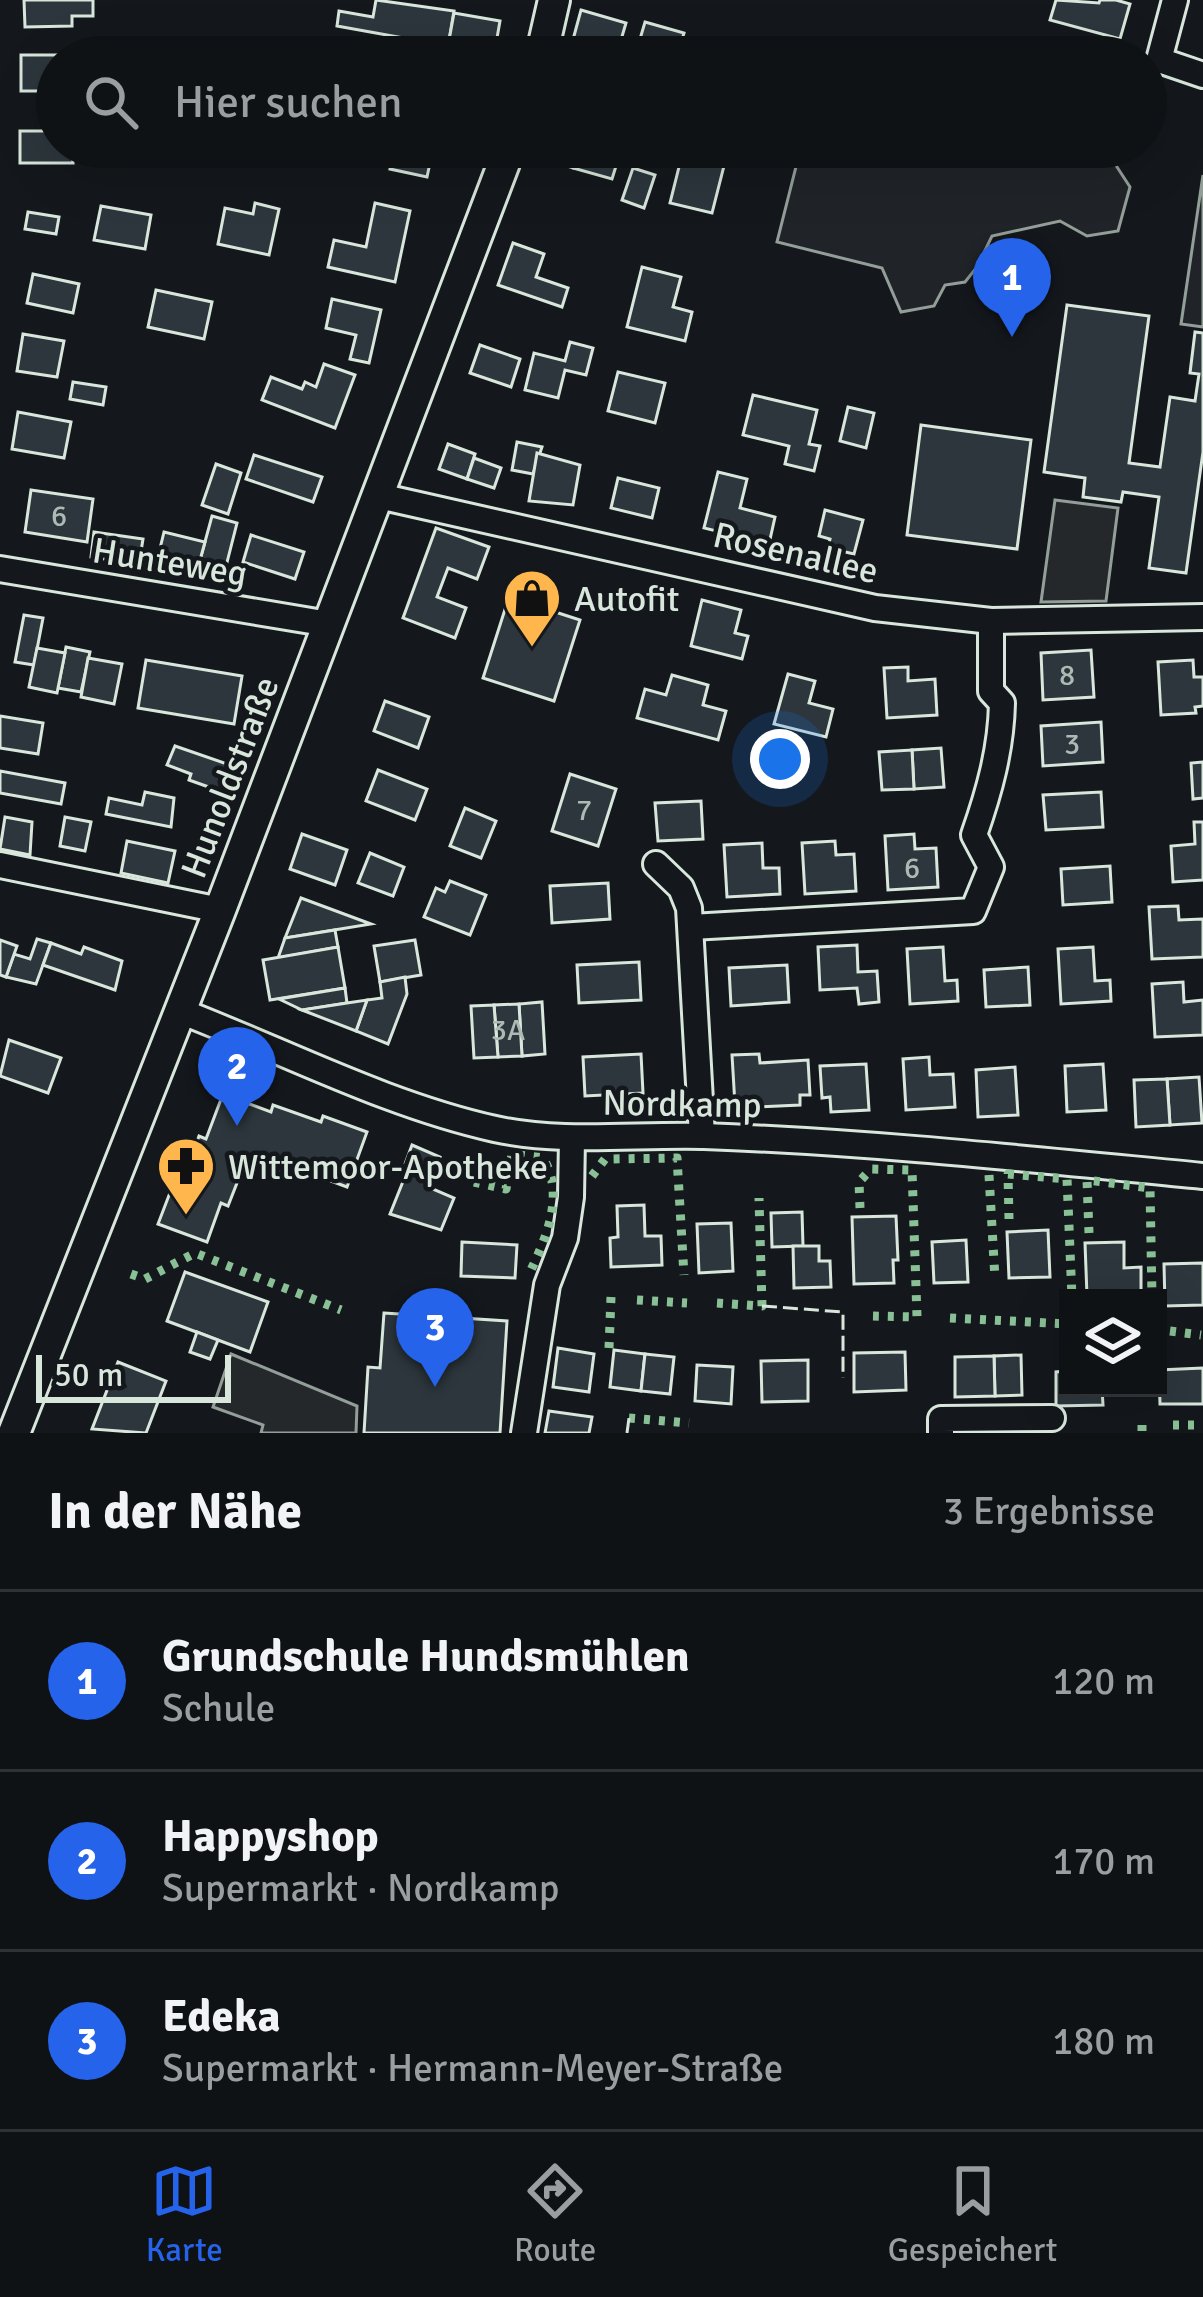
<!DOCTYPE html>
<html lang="de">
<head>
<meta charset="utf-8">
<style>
	:root { --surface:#0f1215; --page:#181b1e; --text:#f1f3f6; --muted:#9b9ea0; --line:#2f3234; --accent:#2563eb }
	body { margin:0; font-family:Signika,sans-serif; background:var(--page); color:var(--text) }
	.controls { position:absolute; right:36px; bottom:36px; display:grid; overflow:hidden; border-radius:0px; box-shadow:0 12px 48px #0002 }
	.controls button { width:108px; height:108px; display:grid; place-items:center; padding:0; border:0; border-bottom:3px solid var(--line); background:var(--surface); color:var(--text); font:60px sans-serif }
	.scale { position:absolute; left:36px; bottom:30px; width:195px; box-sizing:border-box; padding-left:12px; border:6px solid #d8e6dc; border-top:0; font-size:33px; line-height:42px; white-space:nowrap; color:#d8e6dc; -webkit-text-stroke:9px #14181c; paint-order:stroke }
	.you { position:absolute; left:780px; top:759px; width:42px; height:42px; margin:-30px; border:9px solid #fff; border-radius:50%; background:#1a73e8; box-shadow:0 0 0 18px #1a73e833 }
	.badge { display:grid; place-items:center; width:78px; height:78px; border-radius:50%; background:var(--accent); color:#fff; font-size:39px; font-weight:700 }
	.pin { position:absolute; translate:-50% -99px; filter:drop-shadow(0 3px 6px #0008) }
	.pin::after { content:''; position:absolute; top:63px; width:42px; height:36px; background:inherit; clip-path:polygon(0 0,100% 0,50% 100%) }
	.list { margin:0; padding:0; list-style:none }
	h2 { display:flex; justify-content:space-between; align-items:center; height:156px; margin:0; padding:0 48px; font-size:51px }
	h2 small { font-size:39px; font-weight:400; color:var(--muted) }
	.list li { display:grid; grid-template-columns:78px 1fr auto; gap:36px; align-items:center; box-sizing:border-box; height:180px; padding:0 48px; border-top:3px solid var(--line) }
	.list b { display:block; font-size:45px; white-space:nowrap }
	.list p { margin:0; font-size:39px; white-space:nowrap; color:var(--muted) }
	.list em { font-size:39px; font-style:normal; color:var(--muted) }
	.icon { flex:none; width:66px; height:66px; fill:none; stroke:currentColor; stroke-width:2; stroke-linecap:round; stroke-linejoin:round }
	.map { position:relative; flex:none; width:1203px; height:1433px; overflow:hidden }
	.search { position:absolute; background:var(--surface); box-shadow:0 12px 48px #0002; left:36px; right:36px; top:36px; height:132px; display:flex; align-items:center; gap:30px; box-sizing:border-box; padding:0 42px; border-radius:66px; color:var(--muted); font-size:45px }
	.sheet { height:696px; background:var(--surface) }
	nav { display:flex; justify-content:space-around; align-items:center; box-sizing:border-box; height:168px; border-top:3px solid var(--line); background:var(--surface); font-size:33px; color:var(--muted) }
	nav a { display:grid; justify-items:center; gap:6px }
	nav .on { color:var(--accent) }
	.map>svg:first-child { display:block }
	.green { fill:#202428; stroke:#939e99; stroke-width:3 }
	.parking { fill:#24282b; stroke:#939e99; stroke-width:3 }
	.building { fill:#2c363c; stroke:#d8e6dc; stroke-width:3 }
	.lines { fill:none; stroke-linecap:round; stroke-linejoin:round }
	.minor-casing { stroke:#d8e6dc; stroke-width:30 }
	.tertiary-casing { stroke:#d8e6dc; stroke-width:36 }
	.minor { stroke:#14181c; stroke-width:24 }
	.tertiary { stroke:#14181c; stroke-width:30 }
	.hedge { stroke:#8ac095; stroke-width:9; stroke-dasharray:6 9; stroke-linecap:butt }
	.fence { stroke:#d8e6dc; stroke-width:3; stroke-dasharray:15 6; stroke-linecap:butt }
	.labels { text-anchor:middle; stroke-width:9; stroke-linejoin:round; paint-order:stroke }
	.number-label { font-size:30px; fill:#adbab4 }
	.street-label { font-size:36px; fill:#d8e6dc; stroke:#14181c }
	.poi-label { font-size:36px; fill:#d8e6dc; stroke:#14181c; text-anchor:start }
</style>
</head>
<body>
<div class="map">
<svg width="1203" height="1433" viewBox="0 0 1203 1433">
	<rect width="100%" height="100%" fill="#14181c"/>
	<g class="green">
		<polygon points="801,147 1104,147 1130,187 1118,231 1087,236 1060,221 992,236 977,267 965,282 945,285 934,306 901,312 882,268 777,242"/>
		<polygon points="1203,175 1203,327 1181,324"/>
	</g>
	<g class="parking">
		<polygon points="1055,500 1118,508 1106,601 1041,602"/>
		<polygon points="231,1354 357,1406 356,1433 261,1433 263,1425 213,1407"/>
	</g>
	<g class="building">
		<polygon points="24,0 93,0 93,16 72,16 72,26 25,27"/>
		<polygon points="376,0 454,11 448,46 337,26 339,11 373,17"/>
		<polygon points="1056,0 1099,3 1100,0 1116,0 1130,4 1120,39 1050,20"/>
		<polygon points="581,10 626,23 616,57 571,47"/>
		<polygon points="454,13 500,21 494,55 448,46"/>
		<polygon points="645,22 684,33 679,50 640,39"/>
		<polygon points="716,38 754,48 752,57 710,57"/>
		<polygon points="21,55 74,55 74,57 57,57 57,91 21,91"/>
		<polygon points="20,131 57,131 57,147 72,147 73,163 20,163"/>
		<polygon points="282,147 326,147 324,159"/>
		<polygon points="395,147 433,149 427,177 390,169"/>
		<polygon points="538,147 580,147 573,168 535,156"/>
		<polygon points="580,147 622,147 612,179 573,168"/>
		<polygon points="684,147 728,150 712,213 670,203"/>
		<polygon points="633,168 655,175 644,208 622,200"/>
		<polygon points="255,203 279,209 269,255 218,244 225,208 253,214"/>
		<polygon points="375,203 410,211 395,282 328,267 334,240 366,247"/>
		<polygon points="101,206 151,215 145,249 94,240"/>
		<polygon points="28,212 59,217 56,234 25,229"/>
		<polygon points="513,243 544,254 536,277 568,288 562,307 498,285"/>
		<polygon points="642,267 681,277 673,307 692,312 685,341 627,327"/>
		<polygon points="33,274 79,284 73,313 27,303"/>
		<polygon points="156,290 212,302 204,339 148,327"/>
		<polygon points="332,299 381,310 369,363 350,359 356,335 326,328"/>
		<polygon points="1067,305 1149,316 1129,463 1160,467 1170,397 1195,401 1199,374 1190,373 1195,332 1203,333 1203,452 1186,573 1149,568 1159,497 1123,492 1121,502 1083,497 1085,478 1044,472"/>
		<polygon points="23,334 64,341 57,377 17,371"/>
		<polygon points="570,342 593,348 586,375 565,370 558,398 525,390 534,353 565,361"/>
		<polygon points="480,345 520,359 511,387 470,373"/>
		<polygon points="324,364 355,375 335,428 262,400 271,377 302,389 305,382 316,387"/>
		<polygon points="618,372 665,383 655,423 608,411"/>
		<polygon points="73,382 106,387 103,405 70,399"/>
		<polygon points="753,395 817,410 809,444 820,446 814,471 785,464 789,446 743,435"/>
		<polygon points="848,407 874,413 866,448 840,441"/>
		<polygon points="18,412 71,422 64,458 12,449"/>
		<polygon points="921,425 1031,440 1017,549 907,535"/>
		<polygon points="517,442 542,447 533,474 512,470"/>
		<polygon points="448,444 475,454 467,479 439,469"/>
		<polygon points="537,453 580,465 573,505 529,501"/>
		<polygon points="254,455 322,477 313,502 246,479"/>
		<polygon points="474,458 501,468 494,488 467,479"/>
		<polygon points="216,464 241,473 228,514 202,505"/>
		<polygon points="718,472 747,479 740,508 775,517 769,544 704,528"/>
		<polygon points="618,478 659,488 652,518 611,508"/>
		<polygon points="31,490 93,499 87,542 25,532"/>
		<polygon points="825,510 863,520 854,554 828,548 830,539 819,536"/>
		<polygon points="212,516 237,523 223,578 197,571"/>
		<polygon points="436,528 489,547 477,579 448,568 437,597 466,608 455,638 403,618"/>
		<polygon points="94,532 143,539 139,564 91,557"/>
		<polygon points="164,532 205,542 197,571 157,561"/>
		<polygon points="251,535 304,552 295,579 243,562"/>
		<polygon points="509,597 580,620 554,701 483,678"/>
		<polygon points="702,600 741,610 735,633 748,636 742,659 691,646"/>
		<polygon points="24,615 43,618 34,665 15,662"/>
		<polygon points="66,647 90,652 81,692 58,688"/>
		<polygon points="37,648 65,653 57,693 29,687"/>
		<polygon points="1091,650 1094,697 1043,700 1041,653"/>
		<polygon points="88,658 122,664 114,704 81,697"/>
		<polygon points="146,660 242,676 234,724 138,708"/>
		<polygon points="1193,660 1194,677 1203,677 1203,706 1195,707 1196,713 1161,715 1158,662"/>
		<polygon points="908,667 908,681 935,679 937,715 887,718 884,668"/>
		<polygon points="788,674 815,681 809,703 833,709 826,737 774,724"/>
		<polygon points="672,675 708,685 703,705 726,711 718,740 637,718 645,689 666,695"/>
		<polygon points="385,701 429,717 418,748 374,731"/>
		<polygon points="0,716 43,723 38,754 0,748"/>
		<polygon points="1101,722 1103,762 1043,766 1041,726"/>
		<polygon points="175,746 230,765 220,791 189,780 191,774 167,765"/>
		<polygon points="941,748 944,787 914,789 912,750"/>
		<polygon points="912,750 914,789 882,790 879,752"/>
		<polygon points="1203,762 1203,798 1193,799 1191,763"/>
		<polygon points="378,770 427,789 415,820 366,801"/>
		<polygon points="0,771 65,783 61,804 0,793"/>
		<polygon points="570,774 616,789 598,846 552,831"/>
		<polygon points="145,792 174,798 171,827 106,814 109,798 142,805"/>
		<polygon points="1101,792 1103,827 1046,830 1043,795"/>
		<polygon points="701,801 703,839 658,841 655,803"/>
		<polygon points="465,808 496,821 481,858 450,846"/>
		<polygon points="5,817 32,822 30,855 0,849"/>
		<polygon points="65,817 91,822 85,851 60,846"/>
		<polygon points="1194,822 1203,822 1203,880 1173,882 1171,846 1195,844"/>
		<polygon points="302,834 347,850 335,885 290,869"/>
		<polygon points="914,834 915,849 936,848 938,887 888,890 885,836"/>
		<polygon points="127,841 175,851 168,883 121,873"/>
		<polygon points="835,841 836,855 854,854 856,891 805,894 802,843"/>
		<polygon points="762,843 763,868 779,868 780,894 727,897 724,845"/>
		<polygon points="370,853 404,867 393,896 358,883"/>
		<polygon points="1110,866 1112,902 1063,905 1061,869"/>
		<polygon points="450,881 486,895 470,935 424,917 436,888 445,892"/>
		<polygon points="608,883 610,919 552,923 550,886"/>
		<polygon points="301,898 371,924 285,938"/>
		<polygon points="1178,906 1179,920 1203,919 1203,957 1152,959 1149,907"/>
		<polygon points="335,930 338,947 278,958 285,938"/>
		<polygon points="37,939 51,943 36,984 6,977 14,954 30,959"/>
		<polygon points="0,940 17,946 6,977 0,975"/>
		<polygon points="415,940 421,975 380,982 374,946"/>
		<polygon points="51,943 81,954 84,947 122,961 115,990 43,965"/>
		<polygon points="857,945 858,972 877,971 879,1002 859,1004 857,988 820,990 818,947"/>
		<polygon points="338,947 345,988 270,1000 263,960"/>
		<polygon points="943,947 945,981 957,980 958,1001 910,1004 907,949"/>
		<polygon points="1093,947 1095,981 1110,980 1111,1001 1061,1004 1058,949"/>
		<polygon points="639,962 641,1000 579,1003 577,965"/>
		<polygon points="787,965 789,1002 731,1006 729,968"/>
		<polygon points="1028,967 1030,1005 986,1007 984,970"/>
		<polygon points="405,977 407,994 388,1044 356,1031 367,1000 382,998 380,982"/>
		<polygon points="1183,982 1184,1002 1203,1000 1203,1035 1155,1037 1152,984"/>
		<polygon points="345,988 347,1003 302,1010 279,999"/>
		<polygon points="367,1000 356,1031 302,1010 347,1003"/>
		<polygon points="542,1002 545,1054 522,1056 519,1004"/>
		<polygon points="519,1004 522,1056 498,1057 494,1005"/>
		<polygon points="494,1005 498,1057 474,1058 471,1006"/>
		<polygon points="9,1040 61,1058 48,1093 0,1076"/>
		<polygon points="641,1054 643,1093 585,1096 583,1057"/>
		<polygon points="759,1054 760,1063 808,1060 810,1095 800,1095 800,1105 739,1108 735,1105 732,1055"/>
		<polygon points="929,1057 930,1075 953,1074 955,1107 906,1110 903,1059"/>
		<polygon points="866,1064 869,1110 831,1112 830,1097 822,1098 820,1066"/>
		<polygon points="1103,1064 1106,1110 1067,1112 1065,1066"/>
		<polygon points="1015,1067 1018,1115 978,1117 976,1070"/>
		<polygon points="1199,1077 1202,1123 1170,1125 1167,1079"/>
		<polygon points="1167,1079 1170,1125 1136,1127 1134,1080"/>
		<polygon points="223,1094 271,1112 273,1105 321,1122 323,1116 367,1132 347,1187 296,1168 293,1177 246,1160 228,1206 221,1203 207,1242 158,1224 176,1177 183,1179 199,1136 206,1139"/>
		<polygon points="412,1145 440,1157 428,1187 454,1198 441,1230 390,1214 406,1174 402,1172"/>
		<polygon points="644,1205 645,1236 661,1236 662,1265 611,1267 610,1238 618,1237 617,1206"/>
		<polygon points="802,1212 803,1246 772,1247 771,1213"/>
		<polygon points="896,1216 898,1260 893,1260 894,1283 854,1284 852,1217"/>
		<polygon points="731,1223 733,1271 699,1273 697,1224"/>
		<polygon points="1048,1230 1050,1277 1009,1278 1007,1232"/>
		<polygon points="966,1240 968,1282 934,1283 932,1242"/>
		<polygon points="462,1242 517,1245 515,1278 461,1276"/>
		<polygon points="1124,1242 1124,1268 1141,1267 1141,1294 1087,1296 1085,1243"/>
		<polygon points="793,1246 819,1246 819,1261 830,1261 831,1287 794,1288"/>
		<polygon points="1203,1263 1203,1305 1165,1306 1164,1264"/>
		<polygon points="185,1272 268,1302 250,1352 167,1321"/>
		<polygon points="384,1313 507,1321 500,1433 364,1433 368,1367 380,1368"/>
		<polygon points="197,1332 218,1340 210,1359 190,1352"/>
		<polygon points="558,1348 594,1354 589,1392 553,1387"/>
		<polygon points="614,1350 645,1354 641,1391 610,1387"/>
		<polygon points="905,1352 906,1390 854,1392 854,1353"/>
		<polygon points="645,1354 674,1357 670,1394 641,1391"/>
		<polygon points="1021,1355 1022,1395 995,1396 994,1356"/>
		<polygon points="994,1356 995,1396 955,1397 955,1357"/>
		<polygon points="808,1360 808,1401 762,1402 761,1361"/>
		<polygon points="118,1362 166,1381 146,1433 92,1429"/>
		<polygon points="697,1365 733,1367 731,1404 695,1401"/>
		<polygon points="1203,1368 1203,1404 1160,1404 1159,1370"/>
		<polygon points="1068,1371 1068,1388 1102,1388 1103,1405 1056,1406 1056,1372"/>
		<polygon points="549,1411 592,1417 589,1433 545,1433"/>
	</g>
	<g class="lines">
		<g class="minor-casing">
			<g id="minor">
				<polyline points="1175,0 1159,60 1203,75"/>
				<polyline points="379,496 875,608 991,621 1203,617"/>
				<polyline points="0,569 329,624"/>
				<polyline points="656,864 681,888 689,908 702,1136"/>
				<polyline points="0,865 220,910"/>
				<path d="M691,927L973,911L991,867L974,835C989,792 1001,750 1002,703L991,691V621"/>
				<path d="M180,1011C284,1051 387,1105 495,1129C563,1144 635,1134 704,1136C870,1142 1037,1160 1203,1176"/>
				<polyline points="524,1433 547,1285 565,1238 571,1197 572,1138"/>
				<polyline points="941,1433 941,1419 1052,1418"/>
			</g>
		</g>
		<g class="tertiary-casing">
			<g id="tertiary">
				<polyline points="541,57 554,0"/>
				<polyline points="14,1433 220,910 510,147"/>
			</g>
		</g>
		<use href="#minor" class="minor"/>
		<use href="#tertiary" class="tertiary"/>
		<g class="hedge">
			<polyline points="989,1175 995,1279"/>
			<polyline points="592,1176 605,1159 677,1158 684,1275"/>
			<path d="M474,1182L506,1189L512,1154L543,1158C565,1194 547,1236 531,1270"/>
			<polyline points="860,1208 859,1182 871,1169 912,1170 917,1317 873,1316"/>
			<polyline points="1009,1219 1008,1174 1067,1179 1072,1298"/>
			<polyline points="1089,1233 1087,1180 1150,1188 1152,1298"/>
			<polyline points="131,1274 145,1279 195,1253 341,1310"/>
			<polyline points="637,1300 687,1303"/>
			<polyline points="717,1303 762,1306 759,1198"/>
			<polyline points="950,1318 1068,1324"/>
			<polyline points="1170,1331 1201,1335"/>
			<polyline points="609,1348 611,1297"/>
			<polyline points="629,1418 689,1423"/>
			<polyline points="1142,1425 1142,1433"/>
			<polyline points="1173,1425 1203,1425"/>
		</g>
		<g class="fence">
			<polyline points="762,1306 843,1312 843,1378"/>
			<polyline points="627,1433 629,1418"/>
		</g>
	</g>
	<defs>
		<g id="shop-pin" transform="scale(3)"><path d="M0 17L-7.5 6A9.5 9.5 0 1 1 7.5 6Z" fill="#ffb74d" stroke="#14181c"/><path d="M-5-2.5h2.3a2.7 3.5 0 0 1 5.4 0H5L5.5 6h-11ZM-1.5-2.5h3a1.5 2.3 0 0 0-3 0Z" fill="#111"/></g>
		<g id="pharmacy-pin" transform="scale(3)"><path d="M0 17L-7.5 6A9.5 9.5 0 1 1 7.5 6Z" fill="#ffb74d" stroke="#14181c"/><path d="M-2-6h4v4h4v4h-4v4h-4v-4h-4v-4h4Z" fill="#111"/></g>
	</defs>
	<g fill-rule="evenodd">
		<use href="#shop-pin" x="532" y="598"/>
		<use href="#pharmacy-pin" x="186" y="1166"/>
	</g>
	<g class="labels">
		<g class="number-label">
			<text x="59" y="526">6</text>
			<text x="1067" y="685">8</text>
			<text x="1072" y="754">3</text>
			<text x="584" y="820">7</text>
			<text x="912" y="878">6</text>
			<text x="508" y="1040">3A</text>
		</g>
		<g class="street-label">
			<text transform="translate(796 552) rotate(13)" y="13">Rosenallee</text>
			<text transform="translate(170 561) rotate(9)" y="13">Hunteweg</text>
			<text transform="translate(229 777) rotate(-69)" y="13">Hunoldstraße</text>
			<text transform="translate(682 1103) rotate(1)" y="13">Nordkamp</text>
		</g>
		<g class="poi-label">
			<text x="574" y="611">Autofit</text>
			<text x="228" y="1179">Wittemoor-Apotheke</text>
		</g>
	</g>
</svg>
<div class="controls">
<button><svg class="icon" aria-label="layers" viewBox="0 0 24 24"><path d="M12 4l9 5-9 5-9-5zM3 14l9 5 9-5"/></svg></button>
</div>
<div class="scale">50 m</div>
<div class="you"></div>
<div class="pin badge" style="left:1012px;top:337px">1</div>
<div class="pin badge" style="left:237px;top:1126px">2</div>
<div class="pin badge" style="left:435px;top:1387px">3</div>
<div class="search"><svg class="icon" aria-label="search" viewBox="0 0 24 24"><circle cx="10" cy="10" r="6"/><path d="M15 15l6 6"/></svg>Hier suchen</div>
</div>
<section class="sheet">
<h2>In der Nähe<small>3 Ergebnisse</small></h2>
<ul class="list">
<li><span class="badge">1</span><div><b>Grundschule Hundsmühlen</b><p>Schule</p></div><em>120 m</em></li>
<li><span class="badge">2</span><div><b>Happyshop</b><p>Supermarkt · Nordkamp</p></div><em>170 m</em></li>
<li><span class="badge">3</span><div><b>Edeka</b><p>Supermarkt · Hermann-Meyer-Straße</p></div><em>180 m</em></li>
</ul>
</section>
<nav>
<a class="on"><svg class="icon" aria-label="map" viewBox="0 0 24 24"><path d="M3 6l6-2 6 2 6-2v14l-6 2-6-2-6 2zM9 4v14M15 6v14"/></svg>Karte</a>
<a><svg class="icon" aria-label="directions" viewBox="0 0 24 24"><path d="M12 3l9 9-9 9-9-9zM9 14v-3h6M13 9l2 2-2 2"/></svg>Route</a>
<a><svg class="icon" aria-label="saved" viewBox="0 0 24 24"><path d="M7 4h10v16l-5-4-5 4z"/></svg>Gespeichert</a>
</nav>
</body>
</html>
